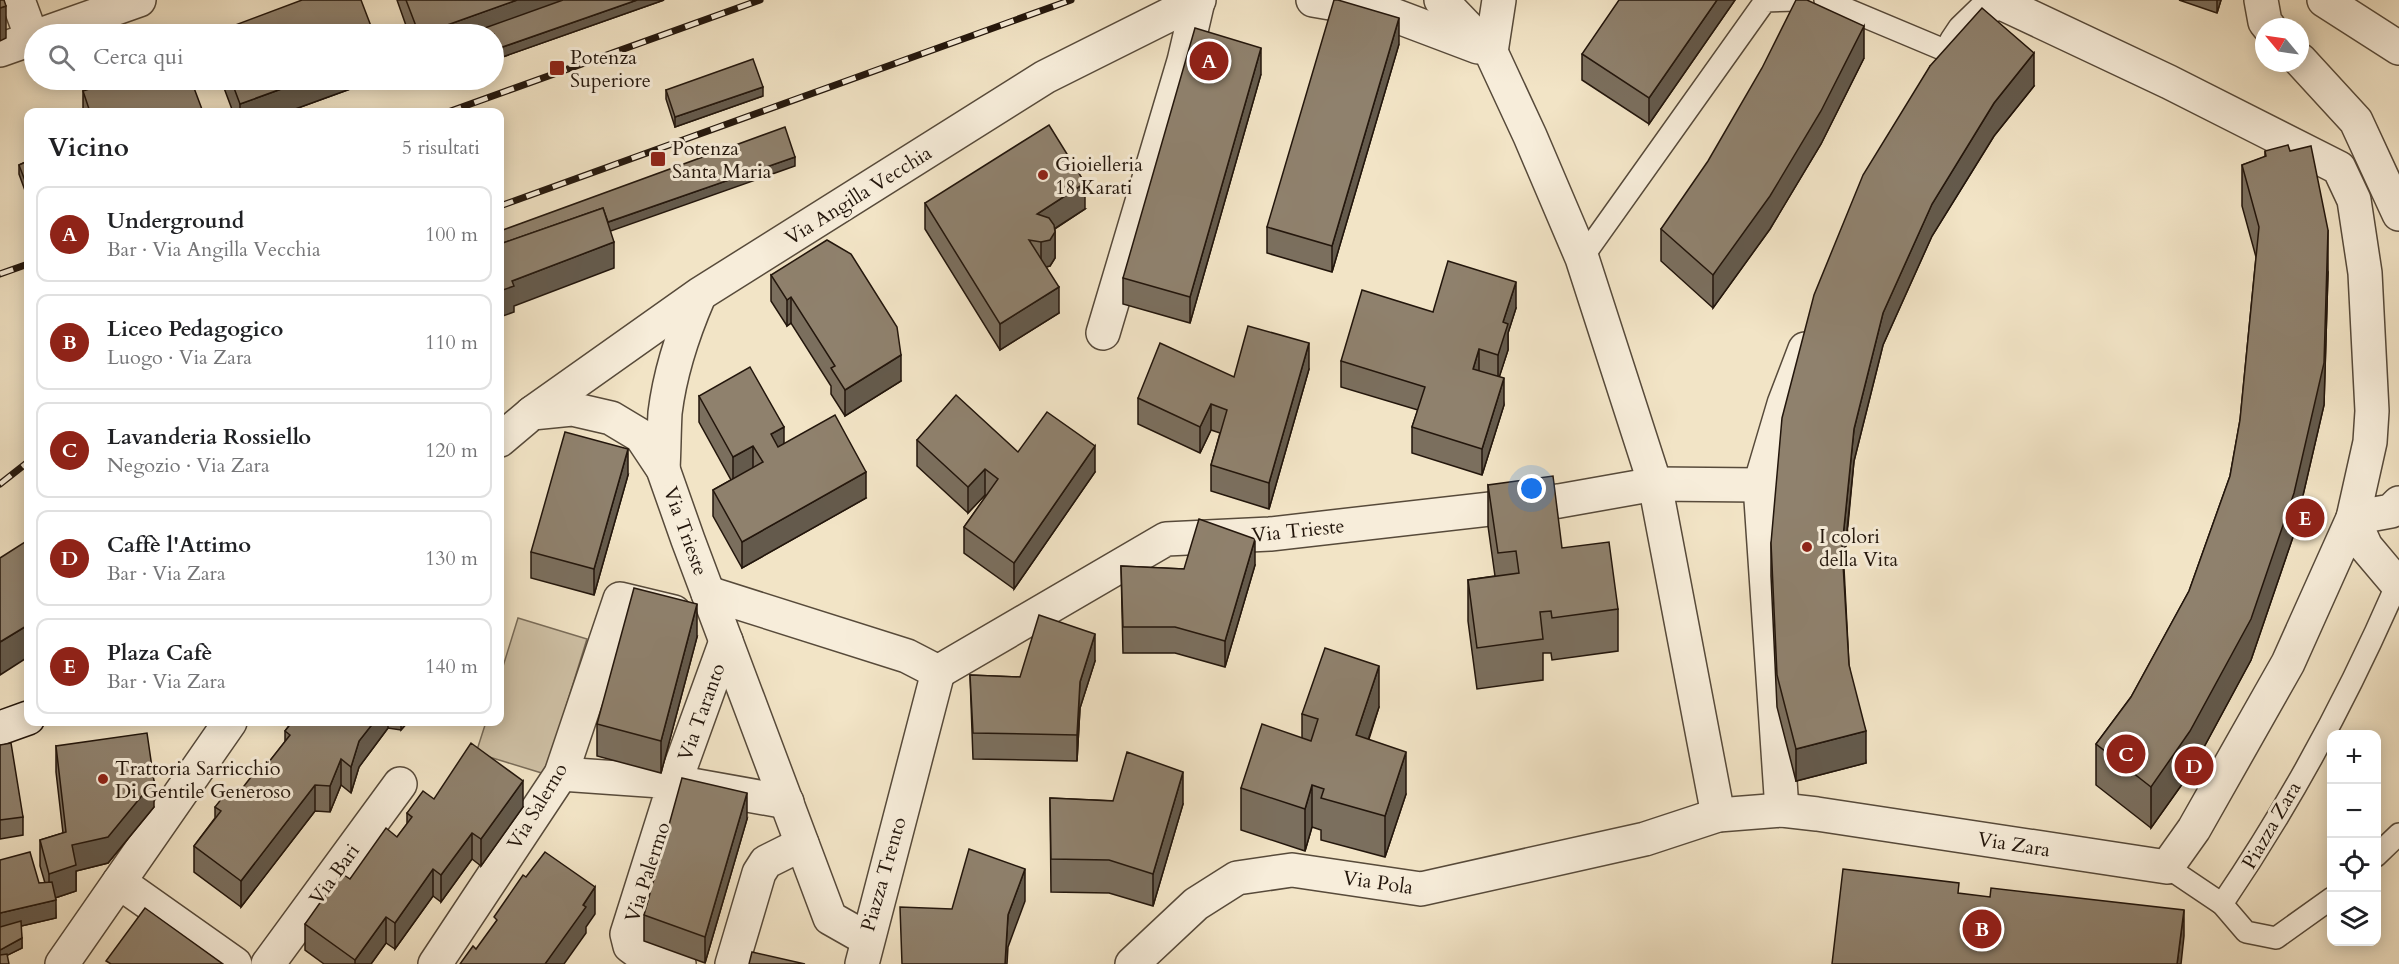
<!DOCTYPE html>
<html lang="it">
<head>
<meta charset="utf-8">
<style>
	:root { --surface:#fff; --page:#f2f2f2; --text:#202124; --muted:#757577; --line:#e0e0e0; --accent:#8f2418 }
	body { margin:0; font-family:Cardo,serif; background:var(--page); color:var(--text) }
	.controls { position:absolute; right:18px; bottom:18px; display:grid; overflow:hidden; border-radius:12px; box-shadow:0 3px 15px #0003 }
	.controls button { width:54px; height:54px; display:grid; place-items:center; padding:0; border:0; border-bottom:2px solid var(--line); background:var(--surface); color:var(--text); font:30px sans-serif }
	.compass { position:absolute; left:2255px; top:18px; width:54px; height:54px; border-radius:50%; background:var(--surface); box-shadow:0 3px 15px #0003; rotate:299deg }
	.you { position:absolute; left:1532px; top:489px; width:21px; height:21px; margin:-15px; border:4px solid #fff; border-radius:50%; background:#1a73e8; box-shadow:0 0 0 9px #1a73e833 }
	.badge { display:grid; place-items:center; width:39px; height:39px; border-radius:50%; background:var(--accent); color:#fff; font-size:20px; font-weight:700 }
	.pin { position:absolute; translate:-50% -50%; border:3px solid #fff; box-shadow:0 2px 6px #0006 }
	.list { margin:0; padding:0; list-style:none }
	h2 { display:flex; justify-content:space-between; align-items:center; height:78px; margin:0; padding:0 24px; font-size:26px }
	h2 small { font-size:20px; font-weight:400; color:var(--muted) }
	.list li { display:grid; grid-template-columns:39px 1fr auto; gap:18px; align-items:center; box-sizing:border-box; height:96px; margin:0 12px 12px; padding:0 12px; border:2px solid var(--line); border-radius:12px }
	.list b { display:block; font-size:22px; white-space:nowrap }
	.list p { margin:0; font-size:20px; white-space:nowrap; color:var(--muted) }
	.list em { font-size:20px; font-style:normal; color:var(--muted) }
	.icon { flex:none; width:33px; height:33px; fill:none; stroke:currentColor; stroke-width:2; stroke-linecap:round; stroke-linejoin:round }
	.map { position:relative; flex:none; width:2399px; height:964px; overflow:hidden }
	.search { position:absolute; background:var(--surface); box-shadow:0 3px 15px #0003; left:24px; top:24px; width:480px; height:66px; display:flex; align-items:center; gap:15px; box-sizing:border-box; padding:0 21px; border-radius:33px; color:var(--muted); font-size:22px }
	.panel { position:absolute; background:var(--surface); box-shadow:0 3px 15px #0003; left:24px; top:108px; width:480px; height:618px; border-radius:12px }
	.map>svg:first-child { display:block }
	.green { fill:#cfc1a6; stroke:#796c59; stroke-width:1.5 }
	.lines { fill:none; stroke-linecap:round; stroke-linejoin:round }
	.lane-casing { stroke:#574a3a; stroke-width:24 }
	.street-casing { stroke:#574a3a; stroke-width:36 }
	.secondary-casing { stroke:#23160c; stroke-width:36 }
	.lane { stroke:#f7edda; stroke-width:21 }
	.street { stroke:#f7edda; stroke-width:33 }
	.secondary { stroke:#f7edda; stroke-width:33 }
	.rail-casing { stroke:#23160c; stroke-width:7 }
	.rail { stroke:#f7edda; stroke-width:4.5; stroke-dasharray:14; stroke-linecap:butt }
	.wall { fill:#7b6f5e; stroke:#23160c; stroke-width:1.5 }
	.shaded-wall { fill:#645a4c; stroke:#23160c; stroke-width:1.5 }
	.building { fill:#8f816d; stroke:#23160c; stroke-width:1.5 }
	.poi-dot { fill:#8f2418; stroke:#f7edda; stroke-width:2 }
	.labels { text-anchor:middle; stroke-width:6; stroke-linejoin:round; paint-order:stroke }
	.poi-label { font-size:20px; fill:#23160c; stroke:#f7edda; text-anchor:start }
	.street-label { font-size:20px; fill:#23160c; stroke:#f7edda }
</style>
</head>
<body>
<div class="map">
<svg width="2399" height="964" viewBox="0 0 2399 964">
	<rect width="100%" height="100%" fill="#f2e4c6"/>
	<filter id="stains"><feTurbulence type="fractalNoise" baseFrequency=".00333" numOctaves="4"/><feColorMatrix values="0 0 0 0 .2 0 0 0 0 .09 0 0 0 0 .02 0 0 0 .5 -.17"/></filter>
	<radialGradient id="worn" r=".72"><stop offset=".6" stop-color="#630" stop-opacity="0"/><stop offset="1" stop-color="#630" stop-opacity=".3"/></radialGradient>
	<polygon class="green" points="518,618 587,639 545,774 476,753 486,722 500,722 500,676"/>
	<g class="lines">
		<g class="lane-casing">
			<g id="lane">
				<polyline points="1825,0 1949,52"/>
				<polyline points="1582,258 1765,1 1797,0"/>
				<polyline points="2376,856 2399,834"/>
				<polyline points="2167,867 2222,904 2246,932 2276,938 2332,898"/>
				<path d="M2222,904C2290,804 2349,695 2397,584"/>
			</g>
		</g>
		<g class="street-casing">
			<g id="street">
				<polyline points="18,0 32,38"/>
				<polyline points="1313,0 1388,13 1478,47"/>
				<polyline points="1441,0 1491,52 1530,136 1582,258 1655,484 1718,815"/>
				<polyline points="1995,0 2169,82 2339,168 2354,200 2365,273 2372,411 2370,442 2353,518 2391,511 2399,503"/>
				<polyline points="2261,0 2265,22 2269,27"/>
				<polyline points="2324,0 2399,48"/>
				<polyline points="43,34 139,0"/>
				<polyline points="1956,43 1964,31 1996,0"/>
				<polyline points="0,50 34,38"/>
				<polyline points="1491,52 1499,0"/>
				<polyline points="2300,60 2356,121 2399,214"/>
				<polyline points="1103,333 1184,61 1198,1"/>
				<polyline points="532,413 700,294 1045,77 1199,0"/>
				<polyline points="500,440 532,413 572,409 611,418 641,436 663,469 688,540 830,918 867,939"/>
				<path d="M663,469C664,451 664,432 665,413C670,372 683,333 699,296"/>
				<polyline points="708,593 907,656 938,672"/>
				<polyline points="726,641 675,782 787,802"/>
				<polyline points="938,672 1166,539 1270,534 1559,501 1655,484 1760,485"/>
				<polyline points="561,774 675,782 627,934 630,946 641,954 679,964"/>
				<polyline points="1782,810 1760,485 1784,404 1805,349"/>
				<polyline points="119,882 235,964"/>
				<polyline points="62,964 230,722"/>
				<polyline points="268,964 400,784"/>
				<polyline points="435,964 561,774 620,599 674,612"/>
				<polyline points="732,964 759,873 766,862 802,844"/>
				<polyline points="862,964 938,672"/>
				<polyline points="1132,964 1196,904 1237,878 1292,870 1421,889 1645,839 1718,815 1782,810 1817,814 2167,867 2194,829 2288,663 2353,518 2366,547 2399,586"/>
			</g>
		</g>
		<g class="secondary-casing">
			<polyline id="secondary" points="0,728 28,718"/>
		</g>
		<use href="#lane" class="lane"/>
		<use href="#street" class="street"/>
		<use href="#secondary" class="secondary"/>
		<g class="rail-casing">
			<g id="rail">
				<polyline points="448,112 760,0"/>
				<polyline points="500,206 1071,0"/>
				<polyline points="0,274 28,264"/>
				<polyline points="0,484 28,462"/>
			</g>
		</g>
		<use href="#rail" class="rail"/>
	</g>
	<g class="wall">
		<polygon points="397,0 664,0 494,60 494,34 409,34"/>
		<polygon points="1735,0 1649,124 1582,80 1582,54"/>
		<polygon points="2179,0 2221,0 2217,13"/>
		<polygon points="1399,44 1332,272 1267,253 1267,227"/>
		<polygon points="1864,58 1821,144 1770,229 1713,308 1661,261 1661,229"/>
		<polygon points="1930,66 2034,86 1994,136 1932,236 1883,345 1854,461 1844,568 1849,665 1866,763 1796,781 1777,707 1771,576 1771,543"/>
		<polygon points="1261,74 1190,323 1123,304 1123,278"/>
		<polygon points="221,80 375,80 287,112 233,112"/>
		<polygon points="666,90 763,96 675,127 666,99"/>
		<polygon points="83,91 203,112 83,112"/>
		<polygon points="2265,151 2328,272 2324,405 2294,534 2251,660 2190,773 2151,828 2096,785 2096,744 2131,697 2189,591 2230,476 2240,420 2256,257 2242,206 2242,165 2265,157"/>
		<polygon points="28,161 27,196 19,174 19,165"/>
		<polygon points="925,203 1085,209 1055,229 1055,258 1050,266 1046,267 1059,313 1000,350 925,229"/>
		<polygon points="771,275 901,381 845,416 831,394 831,386 791,323 787,326 771,301"/>
		<polygon points="28,300 28,330 25,320 25,302"/>
		<polygon points="1516,308 1508,333 1508,350 1499,377 1504,405 1482,475 1412,453 1412,427 1418,410 1341,387 1341,361 1433,312"/>
		<polygon points="1309,369 1269,509 1211,491 1211,465 1220,433 1211,430 1200,453 1138,424 1138,398 1234,377"/>
		<polygon points="699,396 784,444 866,498 742,568 713,516 713,490 731,480 699,422"/>
		<polygon points="917,440 1018,452 1095,472 1014,589 964,553 964,527 986,496 985,495 968,513 917,466"/>
		<polygon points="628,475 594,595 531,578 531,552"/>
		<polygon points="1488,485 1562,548 1618,609 1618,651 1552,660 1551,653 1543,653 1543,680 1477,689 1468,621 1468,580 1495,576 1488,526"/>
		<polygon points="1255,565 1225,667 1175,653 1123,653 1121,566 1184,569"/>
		<polygon points="697,637 661,773 597,756 597,724"/>
		<polygon points="1095,661 1080,708 1077,761 973,759 970,675 1020,677"/>
		<polygon points="1379,707 1369,739 1406,794 1385,857 1321,840 1321,830 1312,827 1305,851 1241,830 1241,788 1302,738 1302,714"/>
		<polygon points="292,722 408,722 401,730 388,728 359,767 351,793 341,785 330,812 315,811 241,907 194,872 194,846 215,818 215,807 234,799 265,767 285,742 285,731"/>
		<polygon points="0,745 23,817 23,835 0,839"/>
		<polygon points="56,746 154,807 108,863 76,871 76,891 55,898 56,918 21,926 22,948 7,955 0,964 39,883 45,883 40,866 40,840 63,833 56,772"/>
		<polygon points="1050,798 1183,804 1153,906 1109,893 1051,892"/>
		<polygon points="434,799 523,807 481,866 472,859 441,902 433,896 395,949 386,943 371,964 324,964 305,950 305,924 350,879 397,837 407,824 407,813"/>
		<polygon points="747,819 705,963 644,941 644,915"/>
	</g>
	<g class="shaded-wall">
		<polygon points="517,0 589,0 494,35 422,34"/>
		<polygon points="637,0 664,0 494,60 494,50"/>
		<polygon points="1717,0 1735,0 1649,124 1649,98"/>
		<polygon points="2217,0 2221,0 2217,13"/>
		<polygon points="6,6 6,38 0,41 0,8"/>
		<polygon points="1399,18 1399,44 1332,272 1332,246"/>
		<polygon points="1864,26 1864,58 1821,144 1770,229 1713,308 1713,275"/>
		<polygon points="1261,48 1261,74 1190,323 1190,297"/>
		<polygon points="2034,53 2034,86 1994,136 1932,236 1883,345 1854,461 1842,579 1842,547 1854,429 1883,313 1932,204 1994,103"/>
		<polygon points="306,80 375,80 287,112 240,112 240,104"/>
		<polygon points="426,80 437,80 426,83"/>
		<polygon points="763,87 763,96 675,127 675,117"/>
		<polygon points="795,157 795,166 500,270 500,260"/>
		<polygon points="1085,183 1085,209 1037,240 1037,214"/>
		<polygon points="2328,230 2328,272 2324,405 2294,534 2251,660 2190,773 2151,828 2151,787"/>
		<polygon points="1055,232 1055,258 1050,266 1041,268 1041,242"/>
		<polygon points="614,242 614,268 514,306 514,312 500,317 500,291 512,281"/>
		<polygon points="1516,282 1516,308 1508,333 1508,350 1498,381 1498,355 1503,322"/>
		<polygon points="1059,287 1059,313 1000,350 1000,324"/>
		<polygon points="791,297 791,323 787,326 787,300"/>
		<polygon points="1309,343 1309,369 1269,509 1269,483"/>
		<polygon points="1479,349 1479,375 1473,369"/>
		<polygon points="901,355 901,381 845,416 845,390"/>
		<polygon points="1504,378 1504,405 1482,475 1482,449"/>
		<polygon points="1211,404 1211,430 1200,453 1200,427"/>
		<polygon points="784,427 784,453 771,460 771,434"/>
		<polygon points="753,446 753,472 733,483 733,457"/>
		<polygon points="1095,446 1095,472 1014,589 1014,563"/>
		<polygon points="628,449 628,475 594,595 594,569"/>
		<polygon points="985,469 985,495 968,513 968,487"/>
		<polygon points="866,472 866,498 742,568 742,542"/>
		<polygon points="1255,539 1255,565 1225,667 1225,641"/>
		<polygon points="697,604 697,637 661,773 661,741"/>
		<polygon points="28,625 28,657 0,675 0,642"/>
		<polygon points="1095,634 1095,661 1080,708 1077,761 1077,735 1080,682"/>
		<polygon points="1379,666 1379,707 1356,776 1356,735"/>
		<polygon points="374,722 388,722 388,728 359,767 351,793 351,767 359,741"/>
		<polygon points="401,722 408,722 401,730"/>
		<polygon points="1866,731 1866,763 1796,781 1796,749"/>
		<polygon points="1406,752 1406,794 1385,857 1385,816"/>
		<polygon points="341,759 341,785 330,812 330,786"/>
		<polygon points="1183,772 1183,804 1153,906 1153,874"/>
		<polygon points="154,781 154,807 108,863 76,871 76,891 49,900 49,874 72,845"/>
		<polygon points="523,781 523,807 481,866 481,839"/>
		<polygon points="315,785 315,811 241,907 241,881"/>
		<polygon points="1312,785 1312,827 1305,851 1305,809"/>
		<polygon points="747,793 747,819 705,963 705,937"/>
		<polygon points="472,833 472,859 441,902 441,875"/>
		<polygon points="433,869 433,896 395,949 395,923"/>
		<polygon points="1025,869 1025,901 1008,947 1007,964 1005,964 1008,915"/>
		<polygon points="595,887 595,914 586,927 586,933 564,964 545,964"/>
		<polygon points="56,900 56,918 0,931 0,913"/>
		<polygon points="2184,910 2184,936 2181,964 2177,964"/>
		<polygon points="386,917 386,943 371,964 355,964 355,960"/>
		<polygon points="22,938 22,948 0,959 0,950"/>
	</g>
	<g class="building">
		<polygon points="0,0 4,0 6,6 0,8"/>
		<polygon points="302,0 361,0 374,34 214,34 214,33"/>
		<polygon points="406,0 517,0 422,34 419,34"/>
		<polygon points="563,0 637,0 494,50 494,34 468,34"/>
		<polygon points="1334,0 1338,0 1399,18 1332,246 1267,227"/>
		<polygon points="1619,0 1717,0 1649,98 1582,54"/>
		<polygon points="1796,0 1807,0 1864,26 1821,111 1770,196 1713,275 1661,229 1708,161 1762,68"/>
		<polygon points="1982,8 2034,53 1994,103 1932,204 1883,313 1854,429 1842,547 1849,665 1866,731 1796,749 1777,675 1771,543 1782,418 1814,295 1863,175 1930,66"/>
		<polygon points="1195,28 1261,48 1190,297 1123,278"/>
		<polygon points="753,59 763,87 675,117 666,90"/>
		<polygon points="117,80 191,80 203,112 90,112 83,91"/>
		<polygon points="231,80 306,80 240,104"/>
		<polygon points="1049,125 1085,183 1037,214 1049,218 1054,225 1055,232 1050,240 1041,242 1029,240 1059,287 1000,324 925,203"/>
		<polygon points="785,127 795,157 608,222 603,208 500,244 500,231"/>
		<polygon points="2288,145 2290,151 2311,146 2328,230 2324,363 2294,493 2251,619 2190,731 2151,787 2096,744 2131,697 2189,591 2230,476 2240,420 2259,227 2242,165 2266,156 2265,151"/>
		<polygon points="28,161 28,186 27,186 19,165"/>
		<polygon points="603,208 614,242 512,281 514,286 500,291 500,244"/>
		<polygon points="827,240 851,254 897,327 901,355 845,390 831,368 835,366 791,297 787,300 771,275"/>
		<polygon points="1448,261 1516,282 1503,322 1508,324 1498,355 1479,349 1473,369 1504,378 1482,449 1412,427 1425,387 1341,361 1362,290 1433,312"/>
		<polygon points="28,300 28,312 25,302"/>
		<polygon points="1248,326 1309,343 1269,483 1211,465 1227,410 1211,404 1200,427 1138,398 1160,343 1234,377"/>
		<polygon points="750,367 784,427 771,434 778,447 835,415 866,472 742,542 713,490 763,462 753,446 733,457 699,396"/>
		<polygon points="956,395 1018,452 1047,412 1095,446 1014,563 964,527 998,479 985,469 968,487 917,440"/>
		<polygon points="565,432 628,449 594,569 531,552"/>
		<polygon points="1553,476 1562,548 1609,542 1618,609 1552,618 1551,611 1540,612 1543,639 1477,648 1468,580 1519,573 1516,551 1498,553 1488,485"/>
		<polygon points="1199,519 1255,539 1225,641 1175,627 1123,627 1121,566 1184,569"/>
		<polygon points="28,540 28,625 0,642 0,558"/>
		<polygon points="634,588 697,604 661,741 597,724"/>
		<polygon points="1039,615 1095,634 1080,682 1077,735 973,733 970,675 1020,677"/>
		<polygon points="1325,648 1379,666 1356,735 1406,752 1385,816 1321,798 1324,789 1312,785 1305,809 1241,788 1262,724 1311,741 1318,719 1302,714"/>
		<polygon points="292,722 374,722 359,741 351,767 341,759 330,786 315,785 241,881 194,846 221,811 215,807 226,793 234,799 261,764 265,767 290,735 285,731"/>
		<polygon points="147,733 154,781 108,837 72,845 76,865 49,874 40,840 66,832 56,746"/>
		<polygon points="11,743 23,817 0,820 0,745"/>
		<polygon points="471,743 523,781 481,839 472,833 441,875 433,869 395,923 386,917 355,960 305,924 341,873 350,879 386,828 397,837 412,817 407,813 423,791 434,799"/>
		<polygon points="1127,752 1183,772 1153,874 1109,860 1051,859 1050,798 1113,801"/>
		<polygon points="682,778 747,793 705,937 644,915"/>
		<polygon points="969,849 1025,869 1008,915 1005,964 902,964 900,907 952,909"/>
		<polygon points="30,852 39,883 52,882 56,900 0,913 0,860"/>
		<polygon points="545,852 595,887 583,905 586,907 545,964 460,964 473,946 476,949 497,920 494,917 523,875 526,877"/>
		<polygon points="1843,869 1959,883 1958,893 1990,897 1991,888 2184,910 2177,964 1832,964"/>
		<polygon points="145,908 223,964 111,964 106,961"/>
		<polygon points="21,921 22,938 0,950 0,927"/>
		<polygon points="752,952 805,964 749,964"/>
		<polygon points="7,954 9,964 0,964 0,955"/>
	</g>
	<g class="poi-dot">
		<rect x="549" y="60" width="16" height="16" rx="3"/>
		<rect x="650" y="151" width="16" height="16" rx="3"/>
		<circle cx="1043" cy="175" r="6"/>
		<circle cx="1807" cy="547" r="6"/>
		<circle cx="103" cy="779" r="6"/>
	</g>
	<g class="labels">
		<g class="poi-label">
			<text x="570" y="64">Potenza<tspan x="570" dy="23">Superiore</tspan></text>
			<text x="672" y="155">Potenza<tspan x="672" dy="23">Santa Maria</tspan></text>
			<text x="1055" y="171">Gioielleria<tspan x="1055" dy="23">18 Karati</tspan></text>
			<text x="1819" y="543">I colori<tspan x="1819" dy="23">della Vita</tspan></text>
			<text x="115" y="775">Trattoria Sarricchio<tspan x="115" dy="23">Di Gentile Generoso</tspan></text>
		</g>
		<g class="street-label">
			<text transform="translate(858 195) rotate(-32)" y="7">Via Angilla Vecchia</text>
			<text transform="translate(1298 530) rotate(-6)" y="7">Via Trieste</text>
			<text transform="translate(686 531) rotate(70)" y="7">Via Trieste</text>
			<text transform="translate(701 712) rotate(-70)" y="7">Via Taranto</text>
			<text transform="translate(537 806) rotate(-59)" y="7">Via Salerno</text>
			<text transform="translate(2271 825) rotate(-60)" y="7">Piazza Zara</text>
			<text transform="translate(2014 844) rotate(9)" y="7">Via Zara</text>
			<text transform="translate(647 872) rotate(-72)" y="7">Via Palermo</text>
			<text transform="translate(334 874) rotate(-54)" y="7">Via Bari</text>
			<text transform="translate(883 874) rotate(-74)" y="7">Piazza Trento</text>
			<text transform="translate(1378 882) rotate(8)" y="7">Via Pola</text>
		</g>
	</g>
	<rect width="100%" height="100%" filter="url(#stains)"/>
	<rect width="100%" height="100%" fill="url(#worn)"/>
</svg>
<div class="controls">
<button>+</button>
<button>−</button>
<button><svg class="icon" aria-label="locate" viewBox="0 0 24 24"><circle cx="12" cy="12" r="6"/><path d="M12 2v4M12 18v4M2 12h4M18 12h4"/></svg></button>
<button><svg class="icon" aria-label="layers" viewBox="0 0 24 24"><path d="M12 4l9 5-9 5-9-5zM3 14l9 5 9-5"/></svg></button>
</div>
<svg class="compass" viewBox="-18 -18 36 36"><path d="M0-13l5 13h-10z" fill="#e53935"/><path d="M0 13l5-13h-10z" fill="#757577"/></svg>
<div class="you"></div>
<div class="pin badge" style="left:1209px;top:61px">A</div>
<div class="pin badge" style="left:1982px;top:929px">B</div>
<div class="pin badge" style="left:2126px;top:754px">C</div>
<div class="pin badge" style="left:2194px;top:766px">D</div>
<div class="pin badge" style="left:2305px;top:518px">E</div>
<div class="search"><svg class="icon" aria-label="search" viewBox="0 0 24 24"><circle cx="10" cy="10" r="6"/><path d="M15 15l6 6"/></svg>Cerca qui</div>
<section class="panel">
<h2>Vicino<small>5 risultati</small></h2>
<ul class="list">
<li><span class="badge">A</span><div><b>Underground</b><p>Bar · Via Angilla Vecchia</p></div><em>100 m</em></li>
<li><span class="badge">B</span><div><b>Liceo Pedagogico</b><p>Luogo · Via Zara</p></div><em>110 m</em></li>
<li><span class="badge">C</span><div><b>Lavanderia Rossiello</b><p>Negozio · Via Zara</p></div><em>120 m</em></li>
<li><span class="badge">D</span><div><b>Caffè l'Attimo</b><p>Bar · Via Zara</p></div><em>130 m</em></li>
<li><span class="badge">E</span><div><b>Plaza Cafè</b><p>Bar · Via Zara</p></div><em>140 m</em></li>
</ul>
</section>
</div>
</body>
</html>
